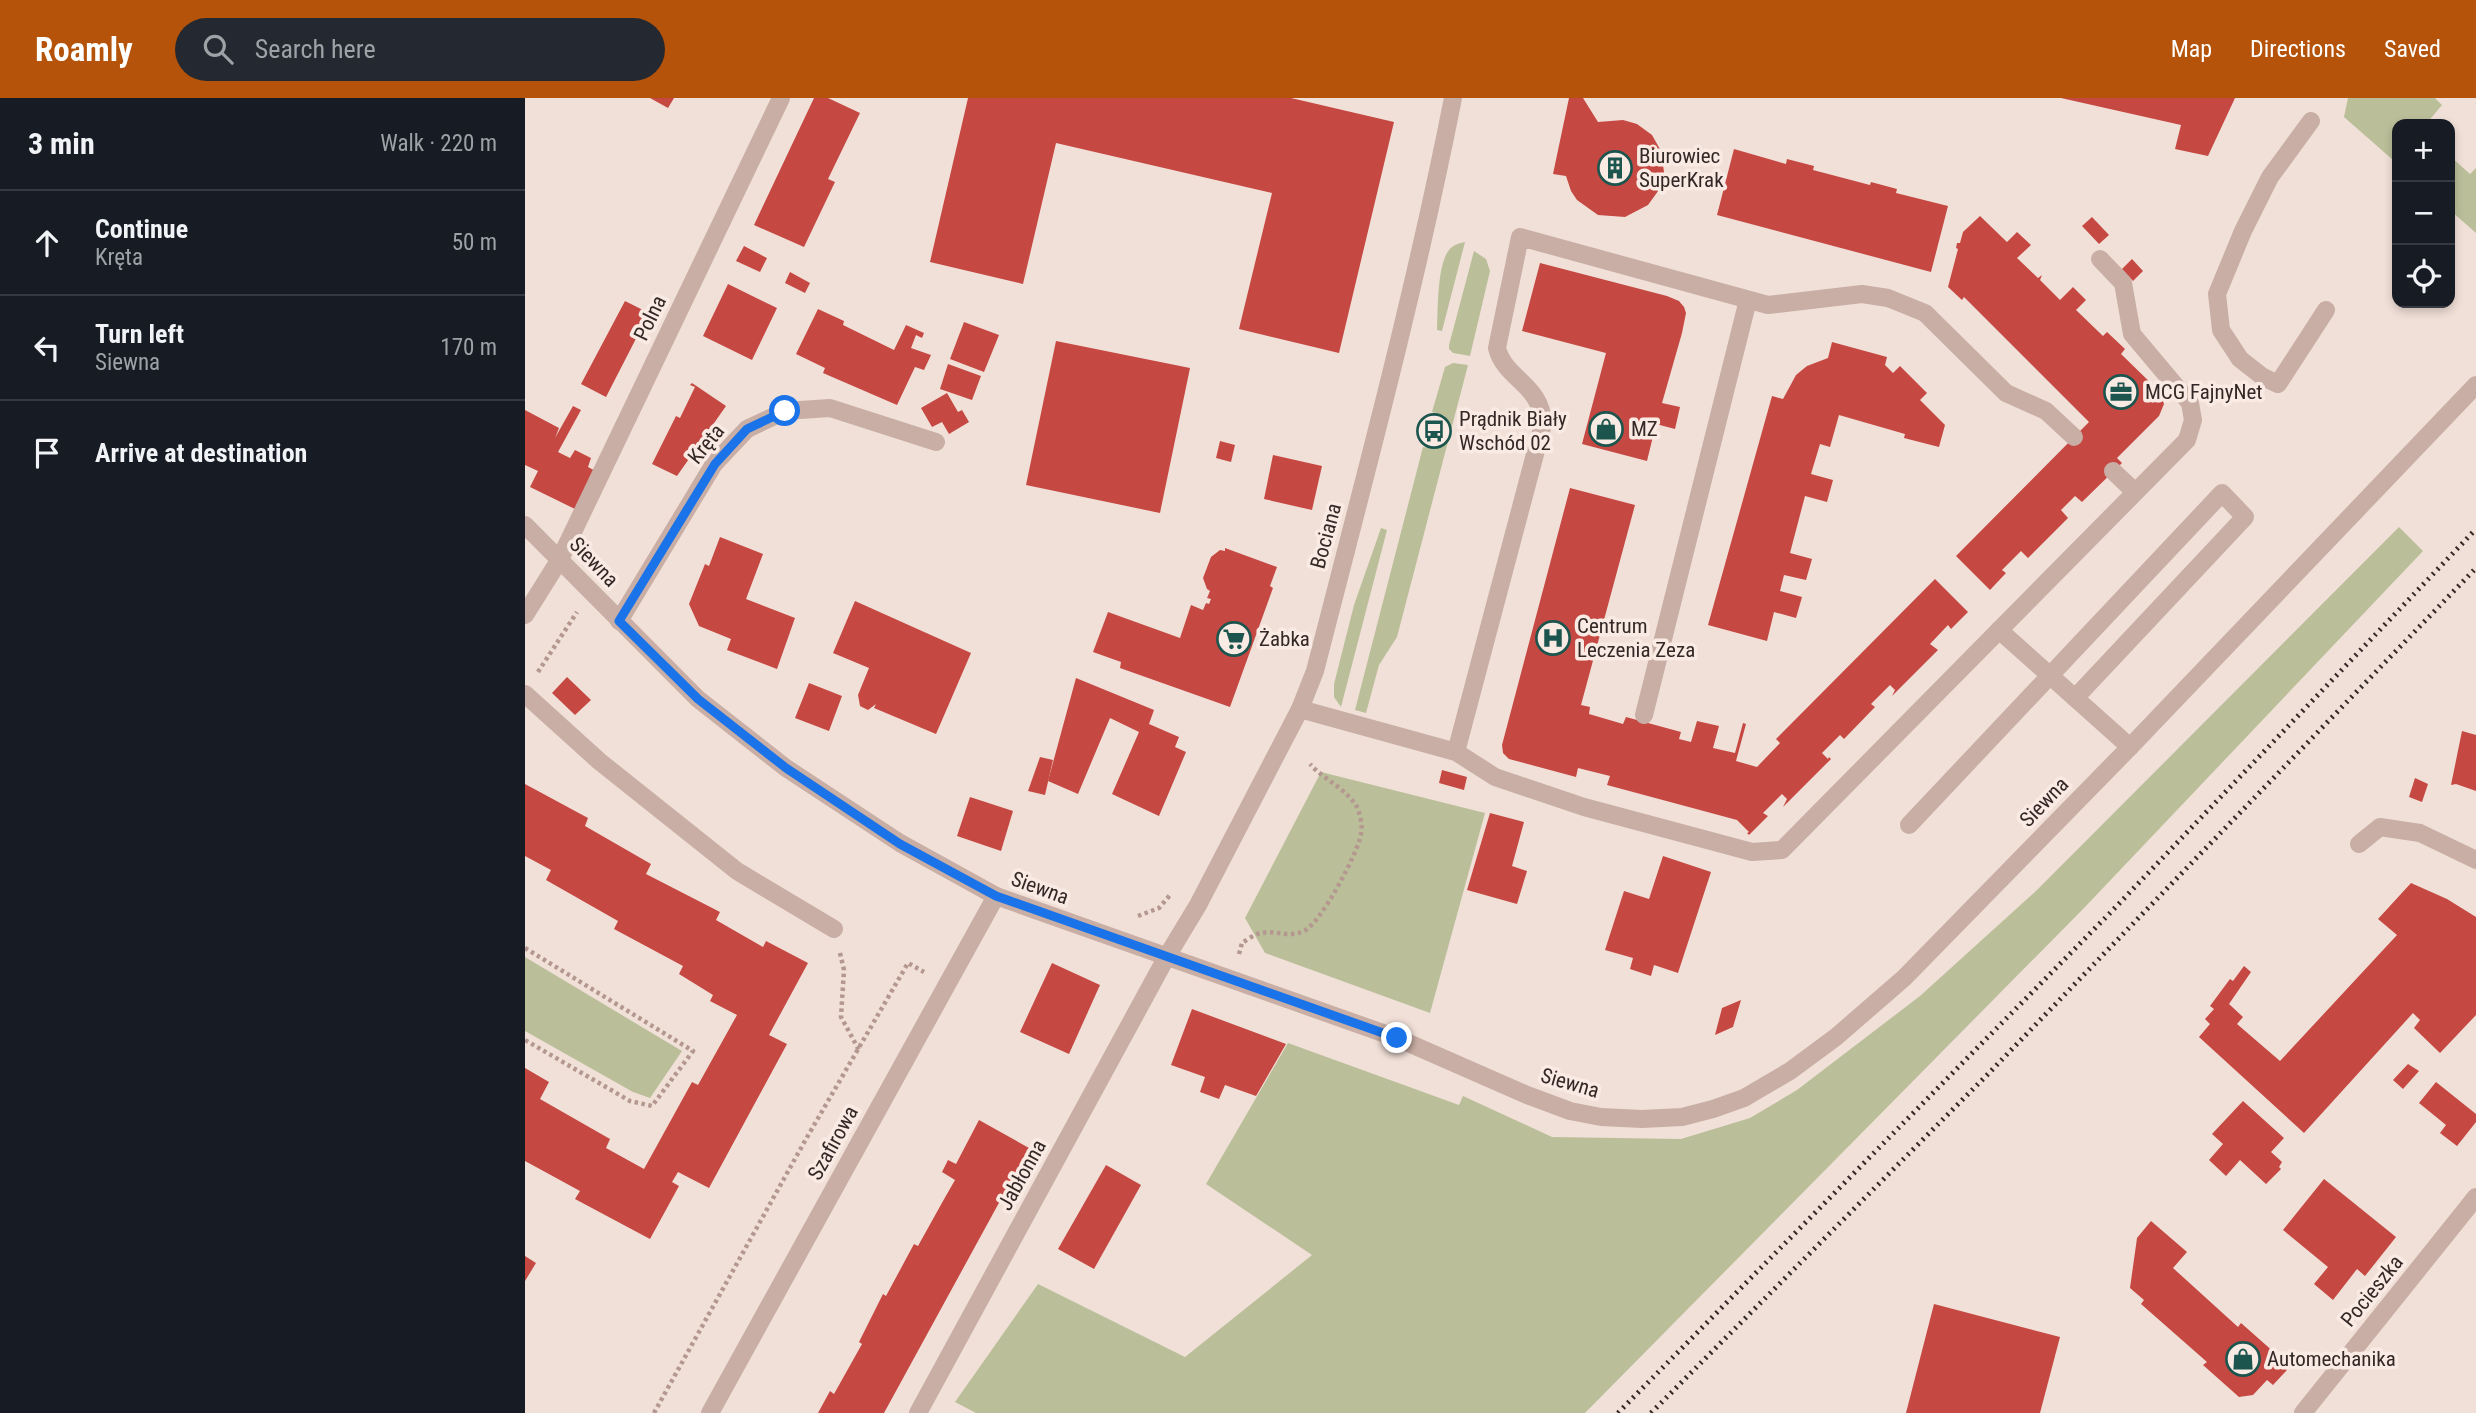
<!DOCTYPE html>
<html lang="en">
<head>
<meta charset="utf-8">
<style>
	:root { --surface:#171b24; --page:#242831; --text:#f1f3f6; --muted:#9ea1a6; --line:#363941; --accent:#b45309 }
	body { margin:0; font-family:"Roboto Condensed",sans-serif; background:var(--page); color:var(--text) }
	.controls { position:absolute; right:21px; top:21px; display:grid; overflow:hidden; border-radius:14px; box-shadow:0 4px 10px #0003 }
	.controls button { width:63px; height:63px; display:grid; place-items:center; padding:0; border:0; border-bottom:2px solid var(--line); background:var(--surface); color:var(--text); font:35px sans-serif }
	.stop { position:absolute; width:21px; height:21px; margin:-16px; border:5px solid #1a73e8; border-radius:50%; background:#fff }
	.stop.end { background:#1a73e8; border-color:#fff; box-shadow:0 2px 7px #0008 }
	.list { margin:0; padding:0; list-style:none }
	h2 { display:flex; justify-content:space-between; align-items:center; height:91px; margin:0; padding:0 28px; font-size:30px }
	h2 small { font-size:23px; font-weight:400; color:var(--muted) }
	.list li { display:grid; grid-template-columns:46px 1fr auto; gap:21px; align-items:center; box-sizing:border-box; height:105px; padding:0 28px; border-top:2px solid var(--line) }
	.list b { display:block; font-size:26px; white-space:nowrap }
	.list p { margin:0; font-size:23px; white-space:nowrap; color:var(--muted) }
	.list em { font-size:23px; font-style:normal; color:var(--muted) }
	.icon { flex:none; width:38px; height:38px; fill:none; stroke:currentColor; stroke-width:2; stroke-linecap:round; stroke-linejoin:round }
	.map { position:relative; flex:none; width:1951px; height:1315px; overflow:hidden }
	header { display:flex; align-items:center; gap:42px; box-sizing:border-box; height:98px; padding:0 35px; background:var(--accent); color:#fff }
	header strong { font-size:33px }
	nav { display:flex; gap:38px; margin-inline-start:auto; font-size:24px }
	.search { width:490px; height:63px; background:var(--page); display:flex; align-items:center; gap:18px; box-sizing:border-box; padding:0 24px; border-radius:38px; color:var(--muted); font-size:26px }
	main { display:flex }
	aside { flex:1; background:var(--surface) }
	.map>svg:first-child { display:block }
	.green { fill:#babf99 }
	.building { fill:#c54842 }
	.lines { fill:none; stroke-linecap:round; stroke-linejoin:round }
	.path { stroke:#b4988f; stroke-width:4.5; stroke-dasharray:3.5 3.5; stroke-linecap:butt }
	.service { stroke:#c8aea4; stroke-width:18 }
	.minor { stroke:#c8aea4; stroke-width:18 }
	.tertiary { stroke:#c8aea4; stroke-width:18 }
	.rail { stroke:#342826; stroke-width:5; stroke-dasharray:2 5; stroke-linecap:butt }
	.route { stroke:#1a73e8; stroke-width:9 }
	.labels { text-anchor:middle; stroke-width:7; stroke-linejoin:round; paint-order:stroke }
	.poi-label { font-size:21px; fill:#342826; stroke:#f9ebe4; text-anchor:start }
	.street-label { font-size:21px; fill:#342826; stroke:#f9ebe4 }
</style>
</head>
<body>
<header>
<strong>Roamly</strong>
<div class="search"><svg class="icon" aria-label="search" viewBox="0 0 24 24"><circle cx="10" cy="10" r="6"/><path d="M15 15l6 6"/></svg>Search here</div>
<nav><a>Map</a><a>Directions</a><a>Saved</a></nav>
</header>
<main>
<aside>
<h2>3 min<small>Walk · 220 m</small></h2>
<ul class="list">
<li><svg class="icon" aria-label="ahead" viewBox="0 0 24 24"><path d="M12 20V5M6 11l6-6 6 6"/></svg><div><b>Continue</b><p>Kręta</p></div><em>50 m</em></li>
<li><svg class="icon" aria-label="left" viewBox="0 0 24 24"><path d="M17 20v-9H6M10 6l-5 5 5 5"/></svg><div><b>Turn left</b><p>Siewna</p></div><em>170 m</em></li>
<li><svg class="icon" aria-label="arrive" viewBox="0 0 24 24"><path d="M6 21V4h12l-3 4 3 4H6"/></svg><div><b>Arrive at destination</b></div></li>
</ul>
</aside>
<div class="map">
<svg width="1951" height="1315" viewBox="0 0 1951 1315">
	<rect width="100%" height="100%" fill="#f1e0d8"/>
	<g class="green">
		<polygon points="1823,0 1910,0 1917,7 1901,26 1872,26 1872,57 1868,62 1819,19"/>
		<polygon points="1925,58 1945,76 1951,70 1951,135 1925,112"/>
		<path d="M940,144L917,233L912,232C913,212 912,167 924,152C928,147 934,145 940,144Z"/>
		<polygon points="949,153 961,161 965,173 945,258 928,255 924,251 924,247"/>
		<polygon points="928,265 943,267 872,539 854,567 841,615 830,612 898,349 911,351 920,318 907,314 920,269"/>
		<polygon points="1874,429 1898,453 1560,809 1060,1315 451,1315 430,1304 513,1186 660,1259 787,1157 681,1086 763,945 934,1007 938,998 1027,1039 1156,1041 1225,1020 1272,992 1395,898 1512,792"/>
		<polygon points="856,430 862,432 816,609 809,599 809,586 829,507"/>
		<polygon points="796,674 960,715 905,915 740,855 720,820"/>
		<polygon points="0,859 157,953 125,1000 108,994 0,933"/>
	</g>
	<g class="building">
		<polygon points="125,0 149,0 143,10"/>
		<polygon points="289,0 303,0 335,15 303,81 310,84 279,149 229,127"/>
		<polygon points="443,0 766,0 869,24 814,255 714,231 747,95 531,45 498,186 405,164"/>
		<polygon points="1044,0 1058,0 1073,24 1098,22 1112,26 1127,37 1136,53 1139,74 1136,89 1123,107 1100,119 1073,117 1052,102 1046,93 1041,78 1028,76"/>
		<polygon points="1536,0 1710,0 1683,58 1650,51 1656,27"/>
		<polygon points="1209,51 1261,66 1262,61 1289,68 1288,72 1345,87 1346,84 1372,91 1371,95 1423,108 1406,174 1192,117"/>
		<polygon points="1455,118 1482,144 1492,134 1506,147 1492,160 1513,180 1517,177 1515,182 1535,202 1548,189 1561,202 1551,212 1578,238 1582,234 1600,251 1596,256 1634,293 1639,306 1634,318 1592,360 1597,365 1557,404 1550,398 1536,412 1543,420 1503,460 1496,453 1477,472 1481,475 1465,492 1431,458 1564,324 1439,199 1437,202 1423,189 1433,151 1431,150 1432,145 1435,145 1438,134"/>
		<polygon points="1567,119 1584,137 1574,146 1557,128"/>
		<polygon points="219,148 242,160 235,174 211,163"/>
		<polygon points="1607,161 1618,173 1608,183 1597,171"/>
		<polygon points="1015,165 1142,198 1154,203 1159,209 1161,215 1157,235 1137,305 1155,309 1150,331 1131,326 1122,363 1057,346 1081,255 997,233"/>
		<polygon points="265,174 285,185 280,195 260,185"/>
		<polygon points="203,186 252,210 227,262 178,238"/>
		<polygon points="100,203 130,218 124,230 118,227 81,299 56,286"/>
		<polygon points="293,211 319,223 318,227 369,252 381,227 399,235 397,240 391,237 386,250 406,257 399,272 390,269 372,307 298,275 300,270 271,256"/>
		<polygon points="439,224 474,237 459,274 425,261"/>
		<polygon points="531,243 665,270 635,415 501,387"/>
		<polygon points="1307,244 1362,259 1360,267 1368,275 1375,268 1402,295 1395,302 1420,327 1414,349 1379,340 1380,336 1314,317 1305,349 1295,346 1286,376 1308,382 1302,404 1280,398 1265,455 1287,461 1281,482 1259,477 1255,493 1277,499 1271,520 1249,514 1242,543 1183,527 1247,298 1258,301 1271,277 1282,268 1303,260"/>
		<polygon points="423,266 456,278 447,302 415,291"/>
		<polygon points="167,285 201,308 152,378 127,366 151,318 155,320 170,289 165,287"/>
		<polygon points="422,295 433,314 437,312 444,324 424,336 417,324 407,329 396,310"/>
		<polygon points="48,308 56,312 33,354 45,360 50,352 66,360 63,369 74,375 54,413 5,389 13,373 0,367 0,312 34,330 30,340"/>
		<polygon points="695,343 710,347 706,364 691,360"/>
		<polygon points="748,357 797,368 787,412 739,401"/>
		<polygon points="1045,390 1110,407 1056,607 1065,609 1064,616 1098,626 1101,619 1156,634 1154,641 1166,644 1172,623 1194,628 1188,650 1210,655 1218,625 1221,626 1211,663 1232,669 1255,645 1251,641 1410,481 1443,514 1426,531 1423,527 1405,546 1413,552 1367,598 1370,592 1365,587 1346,606 1350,609 1319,641 1315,637 1297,655 1303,661 1304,659 1306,661 1258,709 1262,701 1257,696 1238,715 1243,718 1224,737 1222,735 1224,734 1212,722 1082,687 1085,678 1053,670 1051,679 984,661 978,655 977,647"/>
		<polygon points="195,439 238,456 221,501 270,520 252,571 202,552 206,541 174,528 164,506 180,466 184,468"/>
		<polygon points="700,450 752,469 745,488 748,490 705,609 595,570 596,564 568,554 583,514 655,540 666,507 678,512 681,505 684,506 686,501 682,500 685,493 682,491 678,480 686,459 695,452 700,453"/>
		<polygon points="330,503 446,555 411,636 349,610 351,606 343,612 335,608 333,597 344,570 308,555"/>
		<polygon points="42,579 66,602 50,617 27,595"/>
		<polygon points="551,580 629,612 624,626 654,639 650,649 661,654 634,718 587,696 614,634 585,620 553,696 523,683"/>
		<polygon points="284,585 317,598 304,633 270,620"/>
		<polygon points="1937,633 1951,637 1951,693 1931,686 1926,687"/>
		<polygon points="515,659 528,662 520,697 503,693"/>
		<polygon points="917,672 942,679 939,692 914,685"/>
		<polygon points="1890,680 1903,686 1897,704 1884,699"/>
		<polygon points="0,686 63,720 60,728 126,766 121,776 195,814 191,822 238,849 241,843 283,865 244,937 262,946 184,1090 153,1074 147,1084 154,1088 125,1141 50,1101 55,1093 0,1063 0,970 24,984 15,1001 85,1041 81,1050 119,1071 167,984 173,987 212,917 185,903 188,897 154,876 158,868 89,831 93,823 21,782 26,772 0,758"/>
		<polygon points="445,699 488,713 476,753 432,738"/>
		<polygon points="965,715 999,724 987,768 1002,773 992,806 942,792"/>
		<polygon points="1138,758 1186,774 1153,875 1129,867 1126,878 1105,871 1108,860 1080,852 1099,793 1124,801"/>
		<polygon points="1886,785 1922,801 1951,819 1951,917 1915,955 1889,930 1895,922 1888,915 1779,1035 1674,939 1685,926 1680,921 1689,911 1685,908 1705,881 1708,883 1719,868 1726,874 1704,906 1718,919 1712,926 1755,963 1872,837 1853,821"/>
		<polygon points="527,865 575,887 544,956 495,934"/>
		<polygon points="1216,902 1208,929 1190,937 1197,910"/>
		<polygon points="667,911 761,946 731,998 700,987 694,1001 675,994 680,979 646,967"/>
		<polygon points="1883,966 1894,973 1878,991 1868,982"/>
		<polygon points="1911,984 1951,1016 1951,1024 1932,1048 1915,1035 1921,1027 1894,1005"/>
		<polygon points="1718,1003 1759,1040 1746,1054 1757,1064 1754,1069 1756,1071 1741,1086 1715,1062 1701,1078 1684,1062 1698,1046 1687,1036"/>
		<polygon points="454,1022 504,1050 359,1315 293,1315 305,1293 309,1296 337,1246 334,1244 358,1196 361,1198 389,1146 393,1148 418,1103 430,1082 417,1074 423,1062 431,1066"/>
		<polygon points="581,1067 616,1087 569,1171 533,1151"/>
		<polygon points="1799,1081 1871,1139 1840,1178 1832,1171 1808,1202 1789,1186 1803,1169 1758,1132"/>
		<polygon points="1626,1123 1662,1154 1648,1170 1713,1229 1716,1225 1759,1263 1756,1266 1762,1272 1748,1287 1742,1282 1728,1297 1714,1299 1678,1267 1682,1264 1616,1206 1619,1202 1605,1190 1612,1140"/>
		<polygon points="0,1158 11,1165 0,1183"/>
		<polygon points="1409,1206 1535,1239 1515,1315 1381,1315"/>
	</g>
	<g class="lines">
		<g class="path">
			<polyline points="13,574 52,514"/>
			<polyline points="613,818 634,810 645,797"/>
			<polyline points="0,850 168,953 127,1008 105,1003 0,942"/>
			<polyline points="315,855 319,872 316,919 334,952"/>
			<path d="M714,856L717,845C722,842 729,836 736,835C750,832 765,840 779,833C796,825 833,755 836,736C838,728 835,716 832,709C821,690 799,682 785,666"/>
			<polyline points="129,1315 281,1041 383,865 399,874"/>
		</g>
		<g class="service">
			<polyline points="1786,23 1745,79 1718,133 1692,196 1696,232 1715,261 1738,279 1753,286 1801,212"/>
			<polyline points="1588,373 1610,394"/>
			<polyline points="1474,532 1605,649"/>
			<polyline points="0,596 74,663 212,773 309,831"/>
			<polyline points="775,611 931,654 970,679 1059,709 1227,754 1257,752 1662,342 1668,322 1665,305 1607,236 1598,185 1575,161"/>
			<polyline points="1119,617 1223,202"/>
			<path d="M931,654L1018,326C1017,286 980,282 972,250L995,139L1243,207L1337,196L1363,200L1400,215L1481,295L1521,313L1549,339"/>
			<polyline points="1384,727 1697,395 1720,419 1550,600"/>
			<polyline points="1834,746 1855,729 1895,735 1951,762"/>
		</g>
		<g class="minor">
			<polyline points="0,517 35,461 256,0"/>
			<polyline points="94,523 189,366 222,331 260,313 305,310 411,344"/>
			<polyline points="185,1315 471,798"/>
			<path d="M393,1315L641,860L673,807L775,611L790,573C839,382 890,193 928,0"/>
			<polyline points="1778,1315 1951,1099"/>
		</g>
		<polyline class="tertiary" points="0,427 173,601 261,670 375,745 471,798 872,940 1002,997 1045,1013 1076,1019 1117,1021 1157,1019 1188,1011 1219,1000 1265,973 1311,939 1379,880 1605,649 1951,287"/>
		<g class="rail">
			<polyline points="1093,1315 1587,813 1951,431"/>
			<polyline points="1126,1315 1464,975 1951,470"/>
		</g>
	</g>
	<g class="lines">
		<polyline class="route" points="260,313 222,331 190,366 94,523 173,601 261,670 375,746 471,798 872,940"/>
	</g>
	<defs>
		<g id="building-ring" transform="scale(1.75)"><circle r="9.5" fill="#f9ebe4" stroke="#1c554e" stroke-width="1.5"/><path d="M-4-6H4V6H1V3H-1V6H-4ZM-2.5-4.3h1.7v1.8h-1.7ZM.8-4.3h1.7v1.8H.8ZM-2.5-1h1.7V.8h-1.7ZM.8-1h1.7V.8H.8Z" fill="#1c554e"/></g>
		<g id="office-ring" transform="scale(1.75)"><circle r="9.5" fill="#f9ebe4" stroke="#1c554e" stroke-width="1.5"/><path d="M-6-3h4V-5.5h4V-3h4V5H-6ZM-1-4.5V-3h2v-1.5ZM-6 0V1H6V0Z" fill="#1c554e"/></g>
		<g id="shop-ring" transform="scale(1.75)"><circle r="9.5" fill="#f9ebe4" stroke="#1c554e" stroke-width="1.5"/><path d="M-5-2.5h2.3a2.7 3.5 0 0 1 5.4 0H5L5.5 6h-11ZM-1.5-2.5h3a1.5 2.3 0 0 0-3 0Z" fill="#1c554e"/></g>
		<g id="bus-ring" transform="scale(1.75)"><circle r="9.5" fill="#f9ebe4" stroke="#1c554e" stroke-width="1.5"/><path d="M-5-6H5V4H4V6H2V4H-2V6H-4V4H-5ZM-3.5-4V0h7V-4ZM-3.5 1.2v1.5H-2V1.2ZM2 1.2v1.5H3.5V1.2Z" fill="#1c554e"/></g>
		<g id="hospital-ring" transform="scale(1.75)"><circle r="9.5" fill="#f9ebe4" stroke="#1c554e" stroke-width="1.5"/><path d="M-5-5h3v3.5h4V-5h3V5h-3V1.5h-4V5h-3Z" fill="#1c554e"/></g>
		<g id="supermarket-ring" transform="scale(1.75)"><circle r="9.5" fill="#f9ebe4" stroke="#1c554e" stroke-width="1.5"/><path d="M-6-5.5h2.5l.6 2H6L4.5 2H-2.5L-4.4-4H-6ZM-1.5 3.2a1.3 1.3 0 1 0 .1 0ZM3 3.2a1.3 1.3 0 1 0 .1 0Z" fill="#1c554e"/></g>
	</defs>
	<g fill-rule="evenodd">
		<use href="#building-ring" x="1090" y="70"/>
		<use href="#office-ring" x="1596" y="294"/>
		<use href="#shop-ring" x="1081" y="331"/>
		<use href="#bus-ring" x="909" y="333"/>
		<use href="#hospital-ring" x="1028" y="540"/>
		<use href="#supermarket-ring" x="709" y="541"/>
		<use href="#shop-ring" x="1718" y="1261"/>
	</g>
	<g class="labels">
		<g class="poi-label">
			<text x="1114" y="65">Biurowiec<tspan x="1114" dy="24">SuperKrak</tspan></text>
			<text x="1620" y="301">MCG FajnyNet</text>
			<text x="934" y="328">Prądnik Biały<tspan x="934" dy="24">Wschód 02</tspan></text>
			<text x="1106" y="338">MZ</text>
			<text x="1052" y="535">Centrum<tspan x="1052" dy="24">Leczenia Zeza</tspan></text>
			<text x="734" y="548">Żabka</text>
			<text x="1742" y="1268">Automechanika</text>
		</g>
		<g class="street-label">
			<text transform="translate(125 220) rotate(-64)" y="7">Polna</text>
			<text transform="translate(181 346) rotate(-51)" y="7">Kręta</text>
			<text transform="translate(801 438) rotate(-75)" y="7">Bociana</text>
			<text transform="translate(69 464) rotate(46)" y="7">Siewna</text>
			<text transform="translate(1519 704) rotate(-46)" y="7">Siewna</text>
			<text transform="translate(515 790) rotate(20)" y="7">Siewna</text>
			<text transform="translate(1045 985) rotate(16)" y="7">Siewna</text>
			<text transform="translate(308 1045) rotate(-61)" y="7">Szafirowa</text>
			<text transform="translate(497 1077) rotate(-61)" y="7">Jabłonna</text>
			<text transform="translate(1847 1193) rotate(-51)" y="7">Pocieszka</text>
		</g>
	</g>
</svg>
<div class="controls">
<button>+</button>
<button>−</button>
<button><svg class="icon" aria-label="locate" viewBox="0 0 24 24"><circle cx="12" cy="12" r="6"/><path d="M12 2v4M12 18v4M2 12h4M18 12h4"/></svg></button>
</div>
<div class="stop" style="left:260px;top:313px"></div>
<div class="stop end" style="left:872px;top:940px"></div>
</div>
</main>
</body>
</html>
